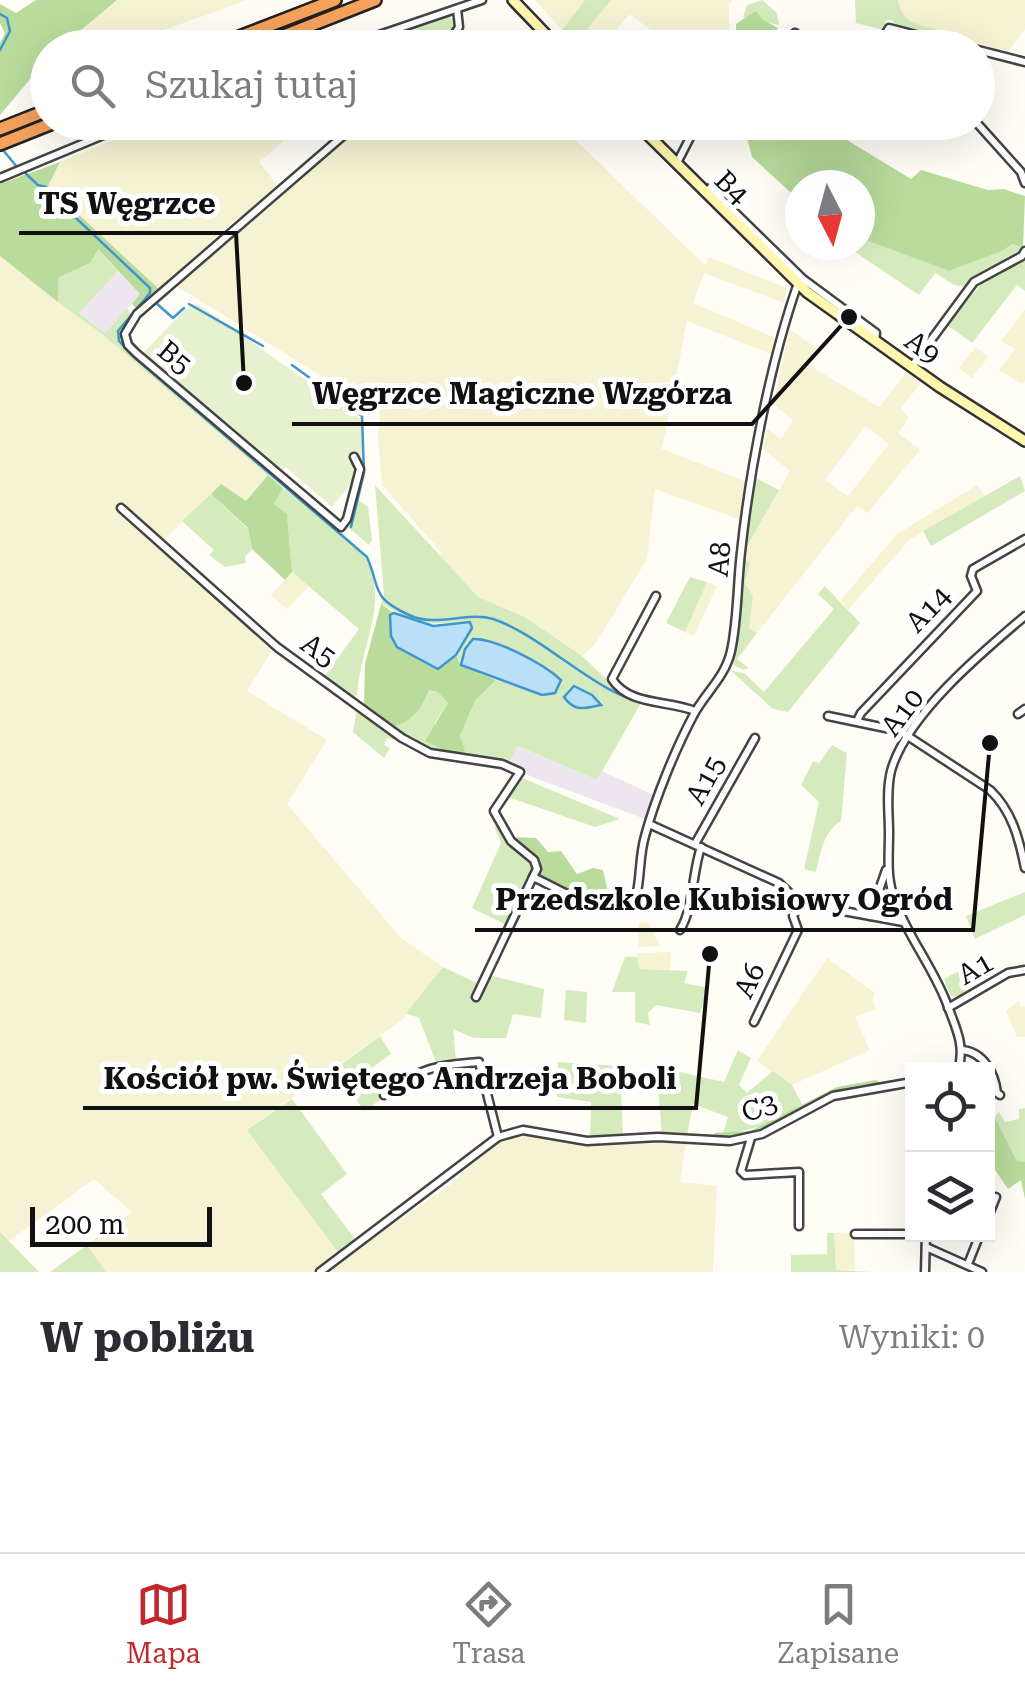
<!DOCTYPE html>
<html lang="pl">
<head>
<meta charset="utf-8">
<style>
	:root { --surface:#fff; --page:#f7f7f7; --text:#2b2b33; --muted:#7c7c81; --line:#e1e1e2; --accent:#c4262e }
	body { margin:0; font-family:"Roboto Serif",serif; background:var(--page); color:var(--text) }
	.controls { position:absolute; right:30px; bottom:30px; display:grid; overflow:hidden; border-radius:0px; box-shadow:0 10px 40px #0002 }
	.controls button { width:90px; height:90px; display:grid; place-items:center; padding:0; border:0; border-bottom:2px solid var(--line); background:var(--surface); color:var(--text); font:50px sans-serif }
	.compass { position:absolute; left:785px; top:170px; width:90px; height:90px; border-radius:50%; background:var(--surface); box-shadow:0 10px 40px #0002; rotate:174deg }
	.scale { position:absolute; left:30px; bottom:25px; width:182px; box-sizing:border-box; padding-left:10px; border:5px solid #111; border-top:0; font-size:28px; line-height:35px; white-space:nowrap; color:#111; -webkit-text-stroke:8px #fff; paint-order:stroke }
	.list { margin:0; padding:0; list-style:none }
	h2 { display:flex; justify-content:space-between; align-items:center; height:130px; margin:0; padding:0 40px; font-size:42px }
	h2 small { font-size:32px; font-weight:400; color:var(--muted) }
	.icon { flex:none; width:55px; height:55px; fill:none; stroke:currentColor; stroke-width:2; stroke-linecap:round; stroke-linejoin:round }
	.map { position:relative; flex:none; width:1025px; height:1272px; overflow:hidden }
	.search { position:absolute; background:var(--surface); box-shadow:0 10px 40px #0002; left:30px; right:30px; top:30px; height:110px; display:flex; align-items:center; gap:25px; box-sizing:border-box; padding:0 35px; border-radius:55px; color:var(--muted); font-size:38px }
	.sheet { height:280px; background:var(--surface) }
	nav { display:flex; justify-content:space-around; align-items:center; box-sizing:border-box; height:140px; border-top:2px solid var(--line); background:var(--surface); font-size:28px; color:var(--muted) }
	nav a { display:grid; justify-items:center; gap:5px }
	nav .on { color:var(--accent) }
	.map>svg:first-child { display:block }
	.industrial { fill:#eee6ef }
	.farmland { fill:#f6f3d4; fill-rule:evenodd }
	.green { fill:#d5ebbd }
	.forest { fill:#b9dc9c }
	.pitch { fill:#e6f2cf }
	.water { fill:#b9e0f7; stroke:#3f96cf; stroke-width:2.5 }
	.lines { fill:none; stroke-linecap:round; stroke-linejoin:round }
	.stream { stroke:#3f96cf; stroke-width:2.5 }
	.street-casing { stroke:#444; stroke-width:11 }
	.secondary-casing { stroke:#333; stroke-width:14 }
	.highway-casing { stroke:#222; stroke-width:16 }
	.street { stroke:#fff; stroke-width:6 }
	.secondary { stroke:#fff6b0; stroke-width:9 }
	.highway { stroke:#f5a25d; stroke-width:11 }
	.labels { text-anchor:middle; stroke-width:10; stroke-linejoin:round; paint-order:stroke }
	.street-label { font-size:28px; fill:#111; stroke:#fff }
	.leader { fill:none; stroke:#111; stroke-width:4 }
	.callout-dot { fill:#111; stroke:#fff; stroke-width:4 }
	.callout-label { font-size:30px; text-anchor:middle; font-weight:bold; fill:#111; stroke:#fff; stroke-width:10; stroke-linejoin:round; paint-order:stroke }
</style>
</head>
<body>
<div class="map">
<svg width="1025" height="1272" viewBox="0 0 1025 1272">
	<rect width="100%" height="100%" fill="#fffdf5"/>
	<g class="industrial">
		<polygon points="118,271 141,294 105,333 78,312"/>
		<polygon points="516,746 597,780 602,771 654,795 645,819 530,776 510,762"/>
	</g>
	<g class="farmland">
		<polygon points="117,0 248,0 116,47 61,48"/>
		<polygon points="535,0 585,0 562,30"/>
		<polygon points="611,0 733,0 729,4 729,47 674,47 629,14 603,47 573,48"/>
		<polygon points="898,0 1025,0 1025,29 1007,53 956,40 947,32 910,23 901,13"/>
		<polygon points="154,123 305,123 259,162 279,187 232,223 159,289 77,214 72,213 48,185 60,162"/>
		<polygon points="367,123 558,123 705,265 709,257 787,288 784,303 704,273 693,303 778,339 773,355 687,321 662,449 747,482 741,520 655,489 647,559 594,646 582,656 525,617 478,597 439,556 442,553 382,485 378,439 380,414 375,414 352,395 177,286"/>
		<polygon points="0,256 103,335 270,472 246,501 221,485 157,546 273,649 247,691 327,740 287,804 400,937 443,967 403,1019 247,1130 340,1255 315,1272 106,1272 87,1245 132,1212 94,1179 9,1241 0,1232"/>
		<polygon points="1025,309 1025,381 1022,384 999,370 1015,349 1001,341"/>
		<path d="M790,329L816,348L807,364L879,407L907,372L920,384L901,408L909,418L898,433L920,450L867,513L857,506L757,633L749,628L753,596L745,583L750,562L745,559L748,545L790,471L763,449L767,429L781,439L793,420L773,404ZM865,426L889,444L848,496L825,480Z"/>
		<polygon points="976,347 988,357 972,378 959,368"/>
		<polygon points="977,485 985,496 909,540 848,610 841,600 897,534"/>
		<polygon points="292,572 309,586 287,609 271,595"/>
		<polygon points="707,582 717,586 694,636 685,632"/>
		<polygon points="639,922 649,923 660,946 638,947"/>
		<polygon points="671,952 670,970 638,969 637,953"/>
		<polygon points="827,958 875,993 872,1001 876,1009 855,1017 870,1050 792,1085 757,1061"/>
		<polygon points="1018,1001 1021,1007 1025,1006 1025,1037 1017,1037 1006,1011"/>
		<polygon points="513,1135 530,1135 573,1144 686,1143 680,1182 717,1186 713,1272 326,1272 452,1183 498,1142"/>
		<polygon points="854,1232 855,1270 836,1271 834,1233"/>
	</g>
	<g class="green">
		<polygon points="585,0 611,0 573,47 569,47 562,30"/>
		<polygon points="762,0 777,13 779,25 743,17 747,5"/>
		<path d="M855,0H898C905,36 934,19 956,40L896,27L892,20H886L884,30L856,23Z"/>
		<polygon points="449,17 455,22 454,29 440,47 426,47 410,31"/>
		<polygon points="860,238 949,271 1000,252 1013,244 1023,248 1021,254 967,287 954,285 935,273 919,295 846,246 860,245"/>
		<path d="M97,248L118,271L79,313L105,333L127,309L132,315C121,330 120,338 132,353L270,472L268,475L103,335L58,302V278L90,263Z"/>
		<polygon points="1025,260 1025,291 1017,285 972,343 947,325 982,283"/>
		<polygon points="1020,476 1025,491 931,546 923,531"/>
		<polygon points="756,478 779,490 748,545 745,559 750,562 745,583 753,596 749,628 757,633 737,659 749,668 744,670 735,666 732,660 740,620 742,566"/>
		<path d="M375,485L478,597L525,617L582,656L626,698L641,703L597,780L517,746L510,762C467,758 428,755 392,727C413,722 421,709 429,689L438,692L448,703L434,724L460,736L475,701L496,680L542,694L557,676C531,658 499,638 467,645L461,664L456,655L470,622L421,624L381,604L384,594Z"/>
		<path d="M283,488C307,505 350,535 366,558C373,569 376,591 375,603C372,634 359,663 357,695L354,696L324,677L359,629L292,572L287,514L274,504Z"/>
		<polygon points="211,494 248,529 252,549 245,557 246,563 225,567 209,555 214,550 182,521"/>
		<polygon points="357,499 368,507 372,540 369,545 348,527"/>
		<polygon points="690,577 707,582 685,632 666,623"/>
		<polygon points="825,586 860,623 788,712 773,709 730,670 745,674 764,692 834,609 818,594"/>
		<polygon points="357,709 396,737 394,740 387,738 384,745 390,748 384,758 353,732"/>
		<path d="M832,745L847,753L841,821C823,832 821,852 816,872L804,869L819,802L801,785L813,761L819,763Z"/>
		<polygon points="522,778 620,819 595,827 505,796"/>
		<path d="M499,823C507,839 530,859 533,870L506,925L472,908L501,843L494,826Z"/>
		<polygon points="1025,892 1025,915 975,939 966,916"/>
		<polygon points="625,957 637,957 639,969 688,971 684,983 709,988 700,1013 656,1005 648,1013 650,1025 635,1022 635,992 612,992"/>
		<polygon points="977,961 986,981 961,997 951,996 944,979"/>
		<polygon points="443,967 479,984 473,998 489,975 544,989 541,1018 513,1014 506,1038 474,1038 453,1029 456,1061 436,1062 419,1018 406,1013"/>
		<polygon points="566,990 587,992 586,1023 564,1020"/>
		<polygon points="380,1036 391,1054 370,1069 386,1091 383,1098 364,1111 335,1069"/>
		<path d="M738,1050L751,1058L739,1085L747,1093L773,1071L792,1085L802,1104C776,1119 754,1133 723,1133L728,1117L693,1104L687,1135L662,1134L657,1077L662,1068L724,1082Z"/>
		<polygon points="558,1062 620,1066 623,1138 590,1138 591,1102 557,1097"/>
		<polygon points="292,1099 347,1174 321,1194 357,1242 340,1255 247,1130"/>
		<polygon points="1025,1108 1025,1162 1017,1161 995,1117 999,1112 1005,1122 1019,1119 1019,1109"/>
		<polygon points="0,1232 39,1272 0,1272"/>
		<polygon points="827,1233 834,1233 836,1270 871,1272 791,1272 791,1255 827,1254"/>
		<polygon points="87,1245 106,1272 50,1272"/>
	</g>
	<g class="forest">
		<polygon points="36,0 117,0 61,47 48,48 47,59 0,115 0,43 5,33 0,23 0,4 16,13"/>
		<polygon points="756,11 763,20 778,28 768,42 772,47 736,47 736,24"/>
		<polygon points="743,123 837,123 837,134 911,179 921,170 988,190 1004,189 1025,196 1023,248 1013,244 1000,252 949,271 860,238 860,185 800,185 800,201 752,157"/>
		<polygon points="60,162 48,186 72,213 77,213 159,289 138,310 132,304 140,294 98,249 90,263 58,278 58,302 0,256 0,184"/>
		<polygon points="268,475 283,488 274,504 287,514 292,572 285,580 252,549 248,528 211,494 221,484 246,501"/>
		<path d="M381,604L394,613L390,615L393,640L400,649L430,666L441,667L456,655L461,665L496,680L475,701L460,736L465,750L457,757L425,741L448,703L438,692L429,690C421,709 413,722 392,727L364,706L365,664Z"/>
		<polygon points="512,837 536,838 548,852 561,851 577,874 593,868 603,870 611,906 536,876 539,867"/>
		<path d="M876,1080L881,1083C862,1085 843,1087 826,1095C784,1116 764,1139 714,1137V1133L750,1131L837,1087Z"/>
		<polygon points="995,1117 1017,1161 1025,1162 1025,1199 1021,1180 1008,1189 993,1167 988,1170 988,1143 992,1141 991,1119"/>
	</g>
	<polygon class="pitch" points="191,304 199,305 361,419 363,468 332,507 286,467 280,472 142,354"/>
	<g class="water">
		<polygon points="394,613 433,626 470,622 472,628 456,655 438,669 397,647 391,636 390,615"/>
		<path d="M473,639C495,638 544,664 561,680L555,693L542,695L461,665L465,649Z"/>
		<path d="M574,686L592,695L601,705C585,708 575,713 564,697Z"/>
	</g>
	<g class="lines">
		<g class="stream">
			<polyline points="0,14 7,18 10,31 0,50"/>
			<polyline points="3,150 17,167"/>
			<path d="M23,171L38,185L46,187L50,198H57L67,216L76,218L150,288V293L118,331L119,341L135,358L367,557C381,589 370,597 409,615C436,628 466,611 493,619C543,635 601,699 649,703"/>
			<polyline points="156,303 173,318 184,308"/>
			<polyline points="189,304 263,346"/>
			<polyline points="292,365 362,416 364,473 351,527"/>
		</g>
		<g class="street-casing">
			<g id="street">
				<polyline points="795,33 813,48"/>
				<polyline points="880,43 889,28 966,48"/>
				<polyline points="341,48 482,0"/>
				<polyline points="446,48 459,27 457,9"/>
				<polyline points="978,50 1025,62"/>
				<polyline points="976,122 1021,172 1025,183"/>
				<polyline points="677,163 698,122"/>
				<polyline points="0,178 135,122"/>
				<polyline points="706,192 710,188 803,279 876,333 875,340"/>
				<polyline points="912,366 974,282 1022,256 1025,251"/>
				<polyline points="354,457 360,469 347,519 341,527 136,353 128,345 125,334 137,314 359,122"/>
				<polyline points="121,508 277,647 402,738 430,753 502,764 520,772 494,811 511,841 534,860 537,869 533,877"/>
				<path d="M656,596L612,679C629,706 668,700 695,711"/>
				<polyline points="1018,714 1025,709"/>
				<path d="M828,716L900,731L990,790C1012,811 1019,838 1025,868"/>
				<polyline points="857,721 861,713 977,591 971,576 973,569 1025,539"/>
				<polyline points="649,824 779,883 800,903 903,922"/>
				<polyline points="695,844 755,738"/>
				<polyline points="870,916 886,870"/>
				<path d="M680,930C694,907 692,873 701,847"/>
				<path d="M476,997L533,877C562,890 608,923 636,897C641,877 639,856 645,836C655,799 675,750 693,716C704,694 725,678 731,651C738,618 737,586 741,552C750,468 770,363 798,283"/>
				<polyline points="948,1008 1008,973 1025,970"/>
				<polyline points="754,1022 798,930 793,916 800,903"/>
				<path d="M962,1050C984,1052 995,1074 997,1093L1000,1095"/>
				<path d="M958,1070C966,1046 955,1026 947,1004C933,967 908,937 895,901C886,877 889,858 889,833C889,813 886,791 891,771C906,716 981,653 1025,616"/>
				<path d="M384,1095C417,1068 438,1065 479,1062L498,1137"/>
				<polyline points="751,1138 741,1171 745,1175 799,1172 799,1226"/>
				<polyline points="988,1217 996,1197"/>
				<polyline points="855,1234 912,1234"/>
				<polyline points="926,1247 982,1272"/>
				<polyline points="968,1264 980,1234"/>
				<polyline points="320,1272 498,1137 523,1130 587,1141 658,1137 730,1141 762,1134 833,1096 912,1082"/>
				<polyline points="925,1272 926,1234"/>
			</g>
		</g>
		<g class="secondary-casing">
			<g id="secondary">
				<polyline points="513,0 559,48"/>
				<polyline points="635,122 807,292 940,387 1025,441"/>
			</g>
		</g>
		<g class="highway-casing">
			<g id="highway">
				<polyline points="211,48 335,0"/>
				<polyline points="253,48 375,0"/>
				<polyline points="0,129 48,110"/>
				<polyline points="0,144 55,122"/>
			</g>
		</g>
		<use href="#street" class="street"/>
		<use href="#secondary" class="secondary"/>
		<use href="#highway" class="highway"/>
	</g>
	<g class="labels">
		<g class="street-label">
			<text transform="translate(732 187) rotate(45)" y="10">B4</text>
			<text transform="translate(923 347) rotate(36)" y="10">A9</text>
			<text transform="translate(175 357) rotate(40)" y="10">B5</text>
			<text transform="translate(719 559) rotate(-85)" y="10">A8</text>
			<text transform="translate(928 609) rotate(-46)" y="10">A14</text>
			<text transform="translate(319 650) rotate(36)" y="10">A5</text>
			<text transform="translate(902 712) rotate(-53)" y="10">A10</text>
			<text transform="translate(705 780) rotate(-61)" y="10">A15</text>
			<text transform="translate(975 968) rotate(-30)" y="10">A1</text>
			<text transform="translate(749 980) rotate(-64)" y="10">A6</text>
			<text transform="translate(759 1107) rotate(-22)" y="10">C3</text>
		</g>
	</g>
	<path class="leader" d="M244 383L236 233H19M849 317L752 424H292M990 743L973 930H475M710 954L696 1108H83"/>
	<g class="callout-dot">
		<circle cx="244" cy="383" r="10"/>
		<circle cx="849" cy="317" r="10"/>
		<circle cx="990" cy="743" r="10"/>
		<circle cx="710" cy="954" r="10"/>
	</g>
	<g class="callout-label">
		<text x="127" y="214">TS Węgrzce</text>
		<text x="522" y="404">Węgrzce Magiczne Wzgórza</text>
		<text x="724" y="910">Przedszkole Kubisiowy Ogród</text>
		<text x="390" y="1089">Kościół pw. Świętego Andrzeja Boboli</text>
	</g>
</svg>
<div class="controls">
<button><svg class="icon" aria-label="locate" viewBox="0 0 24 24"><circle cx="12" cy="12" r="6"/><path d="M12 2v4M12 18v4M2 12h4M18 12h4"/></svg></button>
<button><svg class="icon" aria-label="layers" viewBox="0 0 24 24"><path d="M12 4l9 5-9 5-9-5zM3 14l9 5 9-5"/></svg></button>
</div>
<svg class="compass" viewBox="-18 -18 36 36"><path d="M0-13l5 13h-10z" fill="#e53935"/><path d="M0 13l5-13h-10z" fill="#7c7c81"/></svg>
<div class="scale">200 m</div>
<div class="search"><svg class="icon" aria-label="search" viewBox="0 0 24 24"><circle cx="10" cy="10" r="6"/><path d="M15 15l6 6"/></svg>Szukaj tutaj</div>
</div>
<section class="sheet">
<h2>W pobliżu<small>Wyniki: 0</small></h2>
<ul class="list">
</ul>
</section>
<nav>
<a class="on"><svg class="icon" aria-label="map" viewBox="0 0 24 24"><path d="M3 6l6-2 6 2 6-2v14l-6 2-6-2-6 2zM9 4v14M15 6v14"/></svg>Mapa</a>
<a><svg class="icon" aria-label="directions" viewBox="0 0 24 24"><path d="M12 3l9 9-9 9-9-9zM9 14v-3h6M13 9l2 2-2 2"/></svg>Trasa</a>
<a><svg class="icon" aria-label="saved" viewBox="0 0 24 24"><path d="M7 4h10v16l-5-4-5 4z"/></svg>Zapisane</a>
</nav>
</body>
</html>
